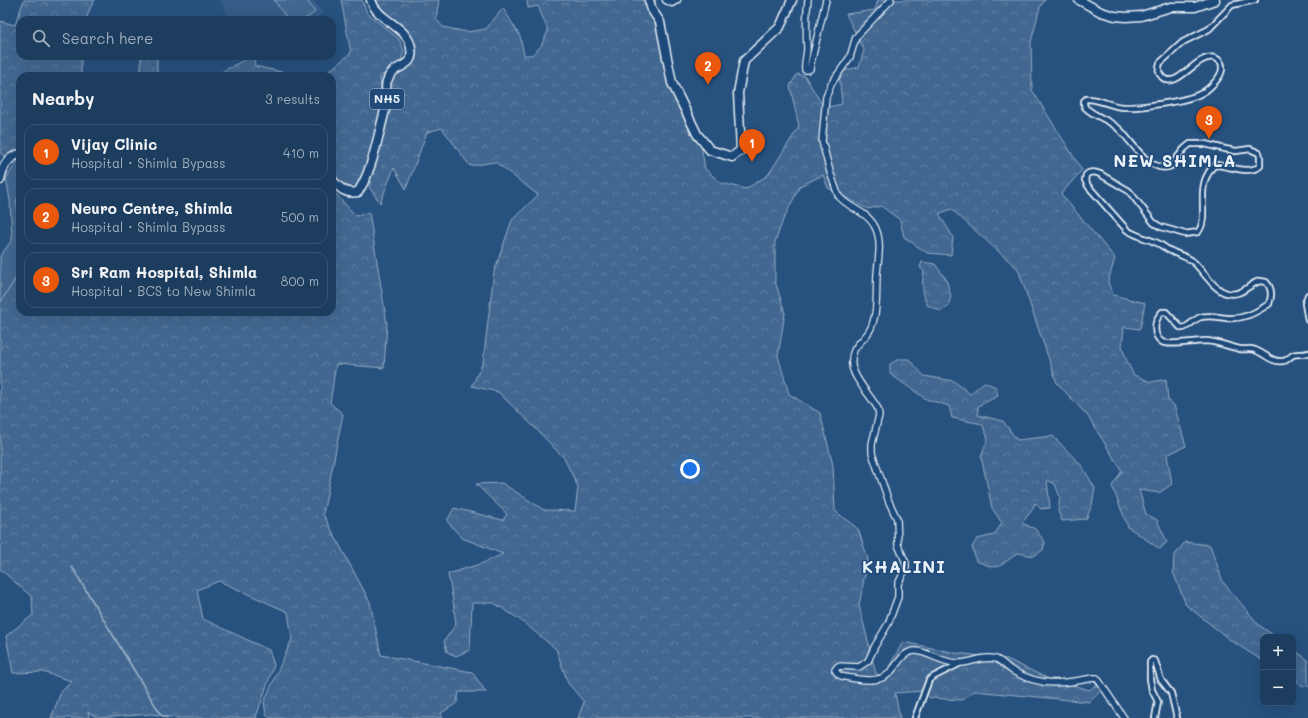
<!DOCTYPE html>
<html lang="en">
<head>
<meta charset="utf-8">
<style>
	:root { --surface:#1d3d5f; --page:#2a4868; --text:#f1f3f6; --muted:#a0aebd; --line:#3b5674; --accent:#ea580c }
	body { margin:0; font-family:Mali,sans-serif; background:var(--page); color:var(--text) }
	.controls { position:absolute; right:12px; bottom:12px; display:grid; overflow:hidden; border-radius:8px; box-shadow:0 4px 16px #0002 }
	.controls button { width:36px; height:36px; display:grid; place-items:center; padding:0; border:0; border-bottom:1px solid var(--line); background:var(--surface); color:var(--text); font:20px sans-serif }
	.you { position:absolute; left:690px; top:469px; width:14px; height:14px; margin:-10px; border:3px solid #fff; border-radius:50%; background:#1a73e8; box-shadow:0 0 0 6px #1a73e833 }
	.badge { display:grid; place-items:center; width:26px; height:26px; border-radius:50%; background:var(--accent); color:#fff; font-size:13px; font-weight:700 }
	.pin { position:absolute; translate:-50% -33px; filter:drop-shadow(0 1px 2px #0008) }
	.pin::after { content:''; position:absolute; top:21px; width:14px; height:12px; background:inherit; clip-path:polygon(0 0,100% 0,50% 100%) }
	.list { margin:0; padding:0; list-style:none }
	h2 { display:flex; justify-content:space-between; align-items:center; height:52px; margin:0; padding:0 16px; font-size:17px }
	h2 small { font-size:13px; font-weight:400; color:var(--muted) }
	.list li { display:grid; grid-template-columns:26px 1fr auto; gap:12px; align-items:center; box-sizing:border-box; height:56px; margin:0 8px 8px; padding:0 8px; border:1px solid var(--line); border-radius:12px }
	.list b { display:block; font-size:15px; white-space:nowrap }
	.list p { margin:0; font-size:13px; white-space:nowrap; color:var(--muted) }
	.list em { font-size:13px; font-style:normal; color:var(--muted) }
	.icon { flex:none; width:22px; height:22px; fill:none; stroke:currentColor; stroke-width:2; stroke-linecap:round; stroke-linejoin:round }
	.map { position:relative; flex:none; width:1308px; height:718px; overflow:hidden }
	.search { position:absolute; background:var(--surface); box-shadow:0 4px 16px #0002; left:16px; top:16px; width:320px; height:44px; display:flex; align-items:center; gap:10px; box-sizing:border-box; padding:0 14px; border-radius:12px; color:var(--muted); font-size:15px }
	.panel { position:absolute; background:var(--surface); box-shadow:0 4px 16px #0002; left:16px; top:72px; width:320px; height:244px; border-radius:12px }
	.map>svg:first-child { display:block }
	.built { fill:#355d88 }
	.grass { fill:#436891; stroke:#96acc4 }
	.forest { fill:url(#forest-crowns); stroke:#96acc4 }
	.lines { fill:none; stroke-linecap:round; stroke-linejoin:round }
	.stream { stroke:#9db3c9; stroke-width:1.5 }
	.minor-casing { stroke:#e8f1f8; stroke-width:8 }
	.tertiary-casing { stroke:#e8f1f8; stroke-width:8 }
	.secondary-casing { stroke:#e8f1f8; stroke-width:9 }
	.trunk-casing { stroke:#e8f1f8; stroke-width:11 }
	.minor { stroke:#1f4a7a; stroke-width:4.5 }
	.tertiary { stroke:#1f4a7a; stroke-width:5.5 }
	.secondary { stroke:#1f4a7a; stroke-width:6 }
	.trunk { stroke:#1f4a7a; stroke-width:8 }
	.labels { text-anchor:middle; stroke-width:3; stroke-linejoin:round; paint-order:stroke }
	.shield { fill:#1f4a7a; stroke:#acbfd2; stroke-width:1 }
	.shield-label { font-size:12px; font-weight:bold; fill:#e8f1f8 }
	.district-label { font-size:17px; font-weight:bold; letter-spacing:1px; fill:#e8f1f8; stroke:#1f4a7a }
</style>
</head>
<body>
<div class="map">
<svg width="1308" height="718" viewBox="0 0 1308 718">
	<defs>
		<pattern id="forest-crowns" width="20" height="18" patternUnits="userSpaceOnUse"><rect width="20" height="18" fill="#436891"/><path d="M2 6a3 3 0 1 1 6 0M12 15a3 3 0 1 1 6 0" fill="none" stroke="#5e7ea1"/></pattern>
	</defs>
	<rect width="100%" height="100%" fill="#27517f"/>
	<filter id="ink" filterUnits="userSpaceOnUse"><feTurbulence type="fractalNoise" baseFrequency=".025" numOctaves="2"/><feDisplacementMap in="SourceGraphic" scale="8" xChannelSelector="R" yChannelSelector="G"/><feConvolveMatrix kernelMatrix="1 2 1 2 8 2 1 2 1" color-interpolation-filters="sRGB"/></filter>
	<g filter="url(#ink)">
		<polygon class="built" points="220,0 313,0 323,13 314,20 230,20"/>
		<g class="grass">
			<polygon points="274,0 307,0 315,12 304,20 288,20"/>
			<polygon points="18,160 20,160 20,197 16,200 20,223 20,272 0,303 0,256 12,240 10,200 6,179"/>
		</g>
		<g class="forest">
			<polygon points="24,0 95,0 90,8 86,20 20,20 20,56 81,56 81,76 20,76 20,151 17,150 5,158 0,152 0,21 15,25"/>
			<polygon points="341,0 362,0 367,13 399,39 404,51 401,61 380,77 382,104 372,147 360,183 354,188 345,186 332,174 332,76 323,76 351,53"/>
			<polygon points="373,0 439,0 436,19 443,27 467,32 486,29 503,8 520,36 524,55 532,55 541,46 548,31 538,6 528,8 527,0 656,0 651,11 659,22 671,84 701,145 705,169 721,183 746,189 768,175 799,127 790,86 797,74 805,76 824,108 842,104 839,72 859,67 864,50 846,14 875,10 878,0 1045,0 1040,7 1031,42 1032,90 1082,170 1061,194 1115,258 1108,282 1113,295 1145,303 1140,329 1124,327 1122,346 1127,362 1134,375 1151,382 1166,379 1168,400 1174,405 1186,446 1167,455 1172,484 1159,493 1139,490 1146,514 1157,520 1167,542 1160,549 1128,527 1112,486 1122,471 1087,415 1057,383 1018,269 951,209 939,214 953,237 951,255 927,253 904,237 900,220 881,206 868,209 828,188 823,175 800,186 783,220 775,242 775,281 785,313 778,356 789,394 820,413 833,465 835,511 858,529 868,559 859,605 876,674 884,675 903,642 956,653 1007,659 1047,678 1090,690 1094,686 1106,685 1090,702 974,691 962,700 930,698 923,691 895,693 900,718 578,718 584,702 568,683 556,649 519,619 494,603 472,603 470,650 456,656 447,652 444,641 456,624 453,601 448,574 483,563 503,554 462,538 447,521 454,508 503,520 507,514 476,484 502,483 544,510 575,511 578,487 564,458 534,427 498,392 472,386 483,362 494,272 512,220 538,195 495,162 470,166 442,128 427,132 406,189 394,168 380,203 369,187 389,100 388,84 391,75 401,68 413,46"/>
			<rect x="141" y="56" width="16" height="20"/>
			<polygon points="244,56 254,56 255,66 299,76 214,76 244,60"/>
			<polygon points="332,190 356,216 369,212 387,324 384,368 336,364 330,403 343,414 323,514 370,602 381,655 472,672 486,692 459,692 457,703 441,713 442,718 270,718 266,715 264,702 292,639 288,612 219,581 197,590 203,619 269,650 274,665 256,717 257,718 177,718 152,714 98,718 88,712 89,718 51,718 61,692 72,681 43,672 13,673 6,636 33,615 32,597 0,569 0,303 20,272 20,312 332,312"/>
			<path d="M922,262L935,264L946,279L951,296L948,307L940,311L927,305C923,293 921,285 924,272L920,267Z"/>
			<polygon points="899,359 909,359 924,376 954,381 970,394 984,382 996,387 998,396 978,406 978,415 1003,421 1017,440 1053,436 1082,466 1095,488 1092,505 1086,519 1062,521 1058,511 1060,497 1055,484 1047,480 1050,508 1041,509 1035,503 1032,510 1022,523 1035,529 1045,542 1043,550 1034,556 1018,553 1000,566 992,567 976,561 972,547 977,539 994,535 1002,523 992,508 986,479 981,457 988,438 982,424 952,418 949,406 926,399 890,374 890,364"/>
			<polygon points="1185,542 1210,545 1223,582 1259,625 1276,637 1263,637 1263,661 1230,640 1186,605 1173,572 1174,556"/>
			<polygon points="1293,649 1308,660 1308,686 1303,687 1293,680"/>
		</g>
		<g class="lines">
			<polyline class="stream" points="72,567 161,715 167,718"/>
			<g class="minor-casing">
				<g id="minor">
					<path d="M1255,0L1232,5L1209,29L1183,42L1160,63C1158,69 1158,72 1162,77C1177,92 1197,52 1215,58C1220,60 1222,62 1222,67C1223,77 1208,90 1200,94C1187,101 1140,108 1124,107C1111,107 1099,98 1086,99L1084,101C1084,105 1084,107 1087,109C1096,117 1108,119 1119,129C1131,140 1150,175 1171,166L1184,149L1190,144H1205L1225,149L1236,151L1250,149L1259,153L1260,156V166C1249,175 1230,166 1216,165C1212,166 1210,170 1208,174C1197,191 1209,219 1198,232L1185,234L1161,227L1154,223L1129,191L1100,174C1095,172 1090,171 1086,175L1085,180L1088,186L1127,230C1136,236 1146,238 1155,242C1161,244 1166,249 1171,251C1178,255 1185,256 1191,260C1202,268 1213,290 1227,293C1242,297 1248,284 1260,281L1266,282C1272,288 1272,296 1269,304C1255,313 1243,320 1226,318C1218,317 1209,315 1201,317C1194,319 1190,326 1183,328L1180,327L1166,312H1162C1154,320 1152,335 1162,342C1169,346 1197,341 1207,341C1219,342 1229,347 1240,349C1245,350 1250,348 1255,350C1264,353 1272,363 1283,361C1287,361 1289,357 1293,355C1298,353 1303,355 1308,353"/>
					<polyline points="1308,295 1305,304 1308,320"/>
					<polyline points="915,718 929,680 933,677 961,663"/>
					<polyline points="1155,718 1158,702 1152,690 1150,679 1150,662 1152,660 1155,661 1161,680 1171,693 1177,718"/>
				</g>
			</g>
			<g class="tertiary-casing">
				<g id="tertiary">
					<path d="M808,0C806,16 806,31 807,48C807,55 804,63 805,70H808L810,69L811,63L826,0"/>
					<path d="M891,0L856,37L850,57L831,84L826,97L822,141L830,172L838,195C846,208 868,210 876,229C882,243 878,260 877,274C876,292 878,312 871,328C864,343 850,344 852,365C853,378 871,396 878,409L879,415L872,444V453L889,502L897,519L898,545L906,563V568L898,584V597L888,624L875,646L868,661L859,667L838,666L835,670C839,677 844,677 851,678C861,680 874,682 884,677C896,672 900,650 916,651C929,652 942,663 957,663C970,664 982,655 996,659C1002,661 1007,668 1013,671C1041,687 1063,684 1093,678H1097L1124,718"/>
				</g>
			</g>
			<g class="secondary-casing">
				<polyline id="secondary" points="666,0 672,3 677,0"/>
			</g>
			<g class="trunk-casing">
				<g id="trunk">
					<polyline points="649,0 652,10 660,22 672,83 697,134 710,150 732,157 741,150 738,93 744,61 780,27 792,0"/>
					<polyline points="1079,0 1101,12 1115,16 1126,17 1141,16 1171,7 1195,7 1215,0"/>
					<path d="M0,180C2,168 7,157 20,154"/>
					<path d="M332,180C341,189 345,194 358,192C371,172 375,149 381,126C383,117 386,108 387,99C387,93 385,87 387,81C393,62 415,70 411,48C408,26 377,21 371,0"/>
				</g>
			</g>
			<use href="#minor" class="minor"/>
			<use href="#tertiary" class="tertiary"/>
			<use href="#secondary" class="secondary"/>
			<use href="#trunk" class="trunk"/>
		</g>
	</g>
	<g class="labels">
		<rect class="shield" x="370" y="89" width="34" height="20" rx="3"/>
		<g class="shield-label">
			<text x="387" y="103">NH5</text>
		</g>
		<g class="district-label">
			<text x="1175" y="167">NEW SHIMLA</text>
			<text x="904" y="573">KHALINI</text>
		</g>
	</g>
</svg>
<div class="controls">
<button>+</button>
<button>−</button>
</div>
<div class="you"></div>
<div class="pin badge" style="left:752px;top:162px">1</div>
<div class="pin badge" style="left:708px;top:85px">2</div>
<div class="pin badge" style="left:1209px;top:139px">3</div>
<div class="search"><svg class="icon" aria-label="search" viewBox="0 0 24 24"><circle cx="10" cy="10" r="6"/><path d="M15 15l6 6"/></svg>Search here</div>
<section class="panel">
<h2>Nearby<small>3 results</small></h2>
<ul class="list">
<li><span class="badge">1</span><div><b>Vijay Clinic</b><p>Hospital · Shimla Bypass</p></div><em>410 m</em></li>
<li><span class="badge">2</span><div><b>Neuro Centre, Shimla</b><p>Hospital · Shimla Bypass</p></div><em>500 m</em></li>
<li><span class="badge">3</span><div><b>Sri Ram Hospital, Shimla</b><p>Hospital · BCS to New Shimla</p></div><em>800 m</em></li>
</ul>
</section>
</div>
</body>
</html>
